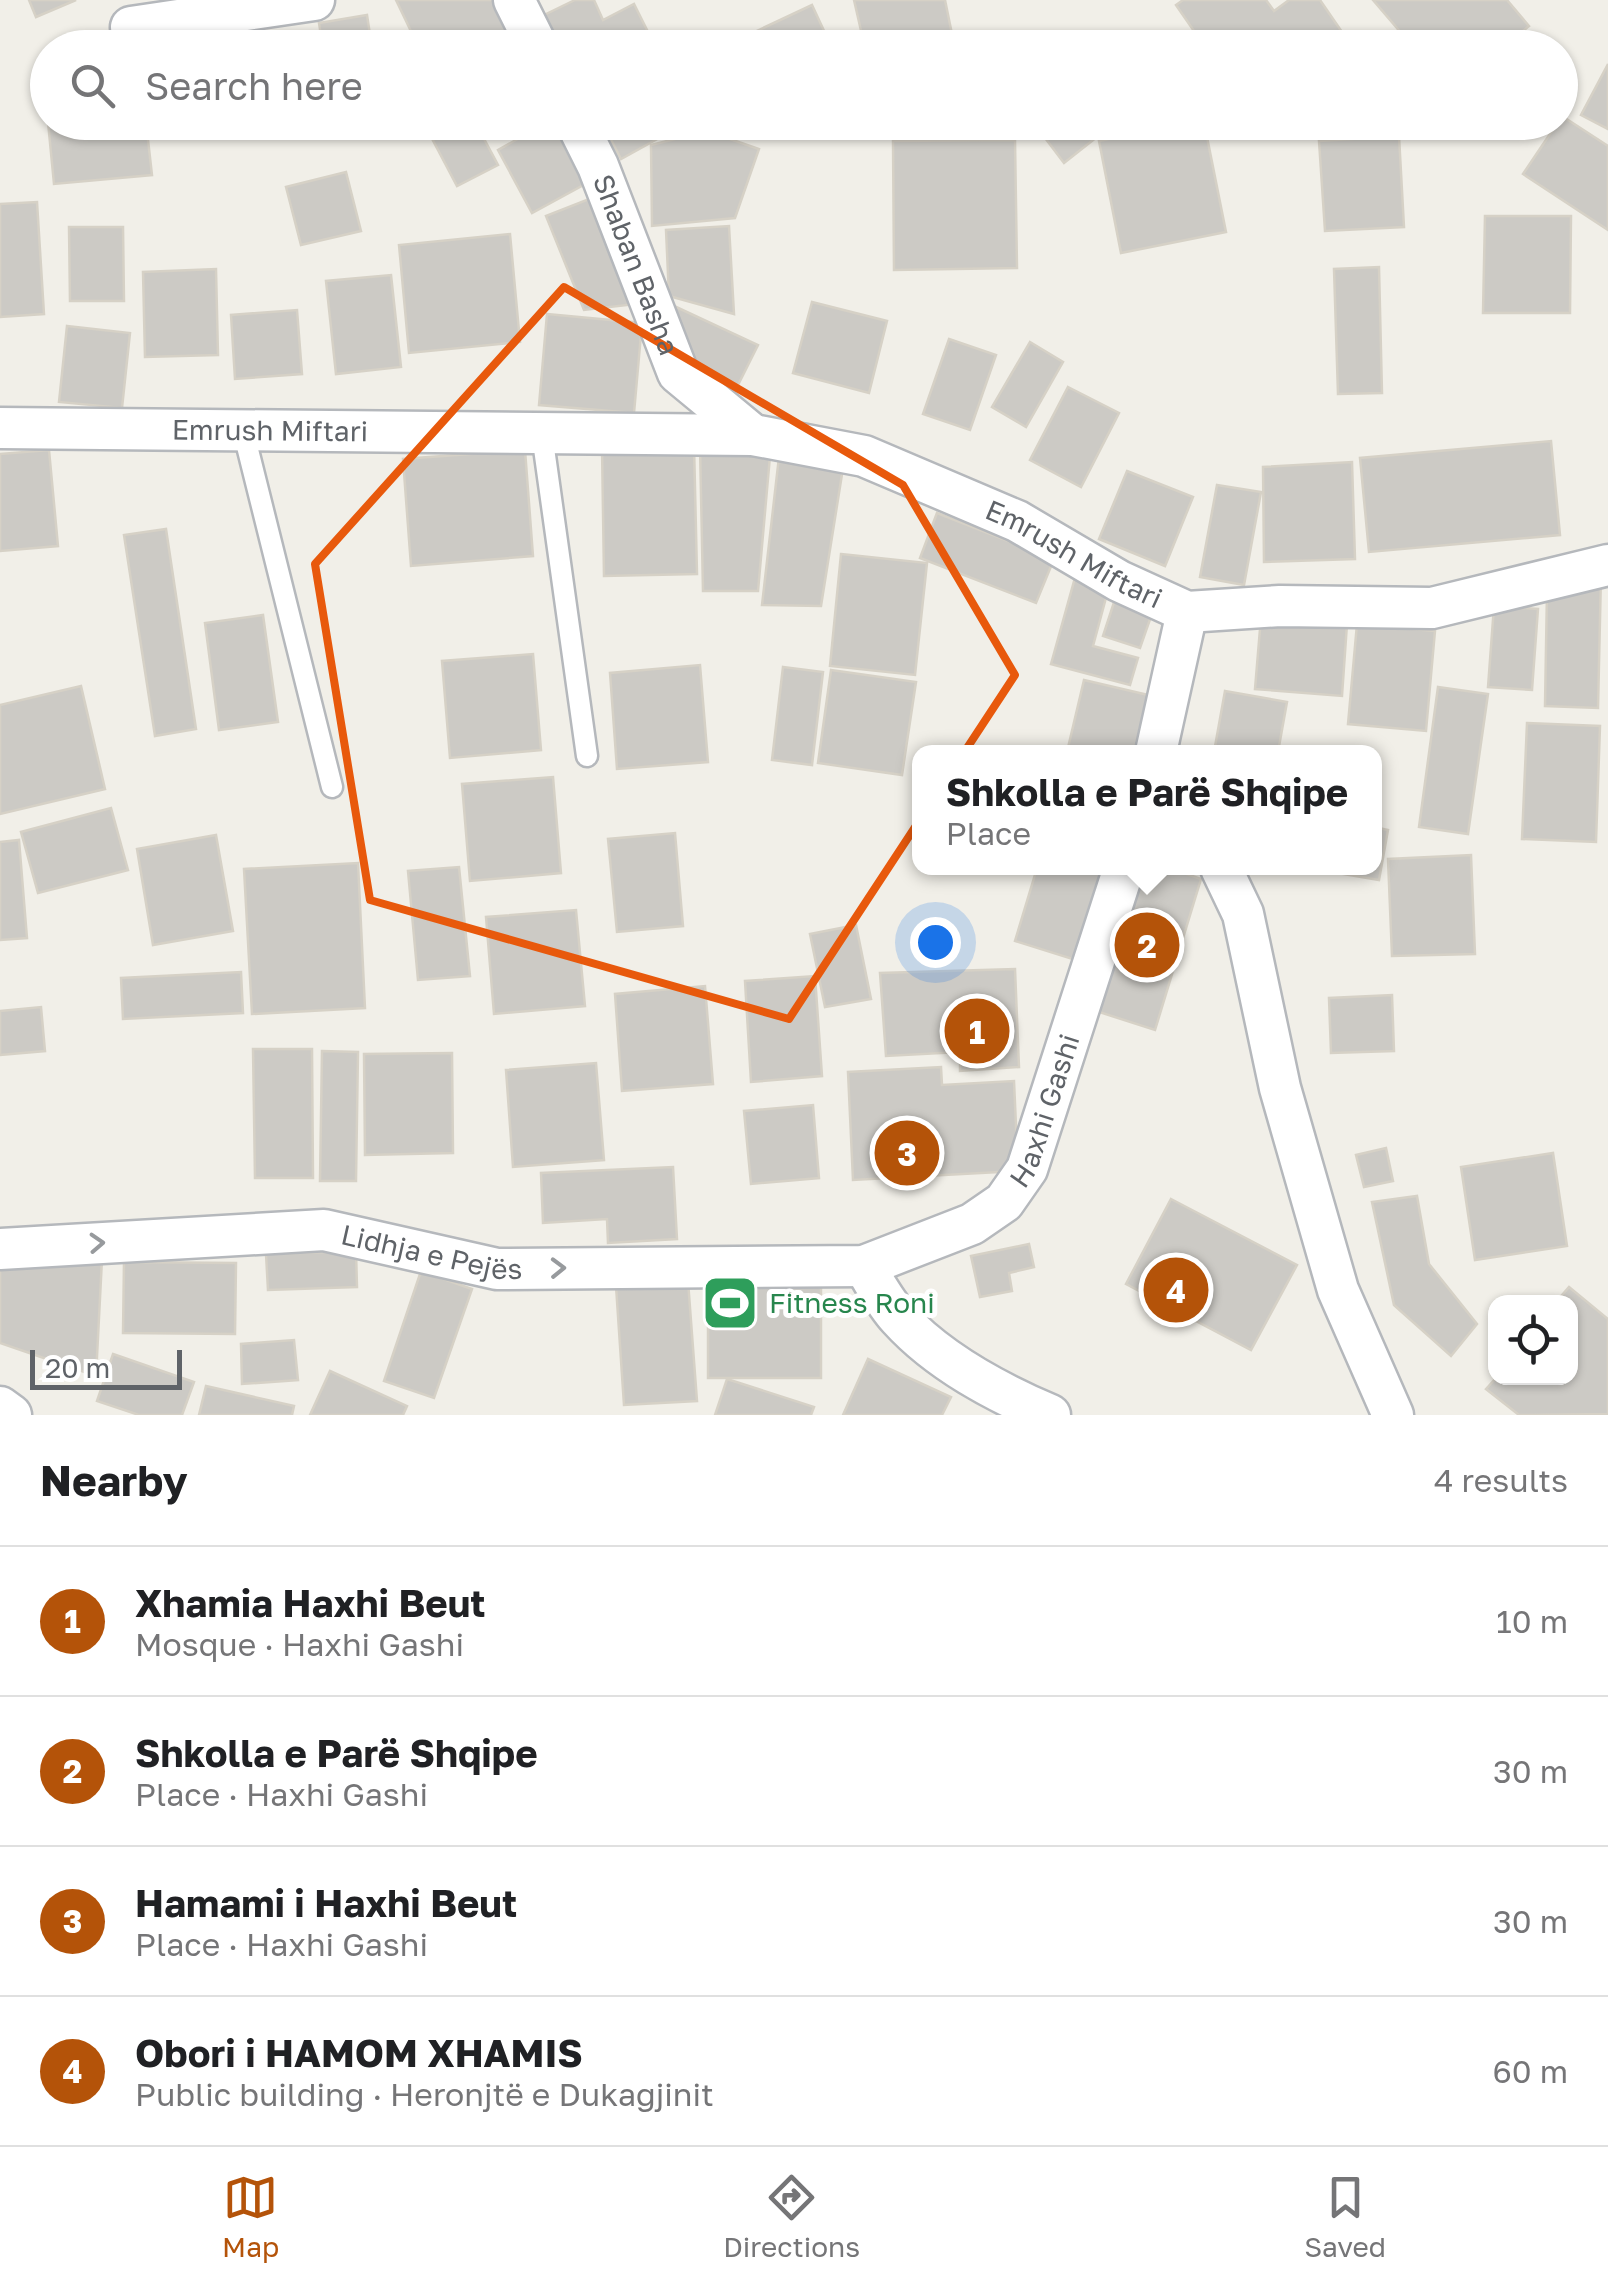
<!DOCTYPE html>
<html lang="en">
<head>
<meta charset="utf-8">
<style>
	:root { --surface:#fff; --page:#f2f2f2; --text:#202124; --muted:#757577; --line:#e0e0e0; --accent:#b45309 }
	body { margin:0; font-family:"Golos Text",sans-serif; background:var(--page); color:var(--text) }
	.controls { position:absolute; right:30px; bottom:30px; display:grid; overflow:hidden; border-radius:20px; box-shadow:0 2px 8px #0004 }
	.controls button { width:90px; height:90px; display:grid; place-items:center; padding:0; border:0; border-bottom:2px solid var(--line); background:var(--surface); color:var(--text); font:50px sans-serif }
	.scale { position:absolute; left:30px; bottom:25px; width:152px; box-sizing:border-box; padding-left:10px; border:5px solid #5f6368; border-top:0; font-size:28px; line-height:35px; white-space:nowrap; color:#5f6368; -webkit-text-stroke:8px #fff; paint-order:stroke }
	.you { position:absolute; left:935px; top:942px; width:35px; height:35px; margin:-25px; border:8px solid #fff; border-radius:50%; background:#1a73e8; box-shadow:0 0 0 15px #1a73e833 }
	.badge { display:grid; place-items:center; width:65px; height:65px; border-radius:50%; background:var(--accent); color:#fff; font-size:32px; font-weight:700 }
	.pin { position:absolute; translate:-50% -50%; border:5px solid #fff; box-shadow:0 2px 10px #0006 }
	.popup { position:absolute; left:912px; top:745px; width:470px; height:130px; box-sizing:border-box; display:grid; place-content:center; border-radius:20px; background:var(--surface); filter:drop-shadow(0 2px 8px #0005); font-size:32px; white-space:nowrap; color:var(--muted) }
	.popup b { font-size:38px; color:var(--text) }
	.popup::after { content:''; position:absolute; left:50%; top:100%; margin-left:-20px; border:20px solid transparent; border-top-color:var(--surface) }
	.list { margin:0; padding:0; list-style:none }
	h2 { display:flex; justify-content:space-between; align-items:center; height:130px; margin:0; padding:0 40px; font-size:42px }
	h2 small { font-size:32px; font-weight:400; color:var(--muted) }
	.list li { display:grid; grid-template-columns:65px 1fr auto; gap:30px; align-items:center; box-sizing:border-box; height:150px; padding:0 40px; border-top:2px solid var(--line) }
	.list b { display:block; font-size:38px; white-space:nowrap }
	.list p { margin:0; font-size:32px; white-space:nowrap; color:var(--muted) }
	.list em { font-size:32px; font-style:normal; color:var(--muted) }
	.icon { flex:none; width:55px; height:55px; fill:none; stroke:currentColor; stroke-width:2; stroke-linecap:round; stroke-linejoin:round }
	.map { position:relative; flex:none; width:1608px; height:1415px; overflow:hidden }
	.search { position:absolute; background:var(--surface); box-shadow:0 2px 8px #0004; left:30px; right:30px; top:30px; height:110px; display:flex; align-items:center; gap:25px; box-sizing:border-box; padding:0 35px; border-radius:55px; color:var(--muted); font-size:38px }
	.sheet { height:730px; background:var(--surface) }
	nav { display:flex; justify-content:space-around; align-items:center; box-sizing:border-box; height:140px; border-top:2px solid var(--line); background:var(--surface); font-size:28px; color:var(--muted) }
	nav a { display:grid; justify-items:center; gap:5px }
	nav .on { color:var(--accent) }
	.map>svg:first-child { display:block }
	.building { fill:#cccac5; stroke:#d6d1c6; stroke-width:2.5 }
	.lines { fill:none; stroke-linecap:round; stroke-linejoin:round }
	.service-casing { stroke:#b5b8bc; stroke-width:25 }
	.minor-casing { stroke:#b5b8bc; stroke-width:45 }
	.service { stroke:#fff; stroke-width:20 }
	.minor { stroke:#fff; stroke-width:40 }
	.oneway { stroke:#979a9d }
	.marked { fill:none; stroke:#e8590c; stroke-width:8; stroke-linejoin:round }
	.labels { text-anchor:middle; stroke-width:10; stroke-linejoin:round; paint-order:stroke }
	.street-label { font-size:28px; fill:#5f6368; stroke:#fff }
	.leisure-label { font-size:28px; fill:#27864d; stroke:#fff; text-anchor:start }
</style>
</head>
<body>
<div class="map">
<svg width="1608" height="1415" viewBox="0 0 1608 1415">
	<rect width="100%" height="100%" fill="#f1efe8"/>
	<g class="building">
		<polygon points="29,0 76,0 36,17"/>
		<polygon points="396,0 493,0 516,48 419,48"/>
		<polygon points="575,0 594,0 603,20 634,4 656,48 555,48 540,17"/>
		<polygon points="854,0 945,0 953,39 911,48 865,48"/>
		<polygon points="1183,0 1266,0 1274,11 1289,0 1320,0 1353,48 1199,48 1203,44 1176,5"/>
		<polygon points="1373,0 1507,0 1529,26 1503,48 1414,48"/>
		<polygon points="812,5 832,48 731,48 729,44"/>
		<polygon points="367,15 372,48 323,48 319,23"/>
		<polygon points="277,37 280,48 219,48 219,42"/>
		<polygon points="1608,64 1608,129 1581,115"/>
		<polygon points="1562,116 1608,146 1608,230 1523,174"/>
		<polygon points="48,122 146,122 152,175 54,184"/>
		<polygon points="445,122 475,122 498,165 457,186 428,131"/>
		<polygon points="548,122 556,122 589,182 532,213 498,150"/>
		<polygon points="602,122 677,122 679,127 621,159"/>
		<polygon points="1033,122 1116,122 1064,163"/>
		<polygon points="1191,122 1204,122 1226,232 1121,253 1099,141"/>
		<polygon points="707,131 759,149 735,218 652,226 651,145"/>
		<polygon points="1399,136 1404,227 1325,231 1319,141"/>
		<polygon points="1015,140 1017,268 894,270 893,141"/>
		<polygon points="346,172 361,231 301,245 286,187"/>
		<polygon points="594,197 636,304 584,310 546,216"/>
		<polygon points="37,202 44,314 0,317 0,204"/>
		<polygon points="1485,216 1571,216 1570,313 1483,313"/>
		<polygon points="729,226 734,314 669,296 666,230"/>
		<polygon points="69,227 123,227 124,301 70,301"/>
		<polygon points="510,234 520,342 409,353 399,245"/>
		<polygon points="1379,267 1382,393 1338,394 1334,269"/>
		<polygon points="216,269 218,355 145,357 143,272"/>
		<polygon points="391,275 401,367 336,374 326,281"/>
		<polygon points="812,302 887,321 869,393 793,373"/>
		<polygon points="674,306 758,345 730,401 677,338"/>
		<polygon points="297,310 302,374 235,379 231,315"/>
		<polygon points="547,314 642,323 634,413 539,405"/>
		<polygon points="67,326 130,333 122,408 59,402"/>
		<polygon points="949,339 996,355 970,430 923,414"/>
		<polygon points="1030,342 1063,362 1026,427 992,407"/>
		<polygon points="1068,387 1119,413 1081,487 1030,460"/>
		<polygon points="1551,441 1560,535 1369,552 1360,458"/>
		<polygon points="694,445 697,574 604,576 602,447"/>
		<polygon points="700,446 770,456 758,591 703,591"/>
		<polygon points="49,450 58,546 0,551 0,454"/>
		<polygon points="525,450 533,556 411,566 403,459"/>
		<polygon points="779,457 843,468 821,606 762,605"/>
		<polygon points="1352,462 1355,559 1264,562 1263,467"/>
		<polygon points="1127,471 1193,497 1165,566 1099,539"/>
		<polygon points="1217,485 1261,492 1244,585 1200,577"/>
		<polygon points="937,513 1054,559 1036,603 920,558"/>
		<polygon points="166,529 196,729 155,736 124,535"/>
		<polygon points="841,554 927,563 915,675 830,666"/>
		<polygon points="1076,574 1110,583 1093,646 1138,658 1130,685 1051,664"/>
		<polygon points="1601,575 1598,708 1545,706 1547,591"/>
		<polygon points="1117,593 1155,605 1140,648 1103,636"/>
		<polygon points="1494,606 1538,609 1532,690 1488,687"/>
		<polygon points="263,615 278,722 219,730 205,623"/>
		<polygon points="1261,617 1347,624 1342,696 1255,689"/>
		<polygon points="1357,624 1435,631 1426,731 1348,724"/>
		<polygon points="533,654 541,750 450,758 442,661"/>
		<polygon points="700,665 708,762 617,769 610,673"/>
		<polygon points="783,667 823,672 812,765 772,760"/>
		<polygon points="831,670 916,682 902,775 818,763"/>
		<polygon points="1084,680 1148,695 1134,752 1067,752"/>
		<polygon points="81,686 105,789 0,814 0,705"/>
		<polygon points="1438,687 1488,694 1468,834 1419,827"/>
		<polygon points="1225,691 1287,702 1278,752 1214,752"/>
		<polygon points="1527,723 1600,726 1596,842 1522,839"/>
		<polygon points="553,777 561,873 470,881 462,784"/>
		<polygon points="111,808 128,870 38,893 21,832"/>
		<polygon points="1374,827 1388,830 1379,880 1326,871 1374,868"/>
		<polygon points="675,833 683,926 617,932 608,839"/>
		<polygon points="216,835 233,931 153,945 137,849"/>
		<polygon points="19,840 27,938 0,940 0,842"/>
		<polygon points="1471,855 1475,954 1392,956 1388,859"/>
		<polygon points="358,863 365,1008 252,1014 244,869"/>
		<polygon points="459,867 470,976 418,980 408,871"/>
		<polygon points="1037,868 1110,868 1082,962 1015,941"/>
		<polygon points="1137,868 1170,868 1201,879 1155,1030 1093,1010"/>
		<polygon points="576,910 585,1006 494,1014 486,917"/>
		<polygon points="856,925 871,999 825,1007 810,934"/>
		<polygon points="1015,969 1019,1067 960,1071 960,1052 886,1056 880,973"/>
		<polygon points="241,972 243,1013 123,1019 121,978"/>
		<polygon points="815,976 822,1076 751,1082 745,981"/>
		<polygon points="705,986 713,1084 622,1091 615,994"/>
		<polygon points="1392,995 1394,1051 1331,1053 1329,998"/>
		<polygon points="41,1007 45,1051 0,1055 0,1011"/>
		<polygon points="253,1049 312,1049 313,1178 255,1178"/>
		<polygon points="322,1051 358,1052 356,1181 320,1181"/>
		<polygon points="452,1053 453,1153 365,1155 364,1054"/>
		<polygon points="596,1063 604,1160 513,1167 506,1070"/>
		<polygon points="941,1067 942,1085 1014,1081 1018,1171 853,1180 848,1072"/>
		<polygon points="813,1105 819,1178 751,1184 744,1111"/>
		<polygon points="1386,1148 1393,1181 1364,1187 1356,1155"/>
		<polygon points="1553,1153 1567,1246 1475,1260 1461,1167"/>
		<polygon points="673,1167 677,1239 608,1243 607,1219 543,1223 541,1173"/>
		<polygon points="1417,1196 1429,1264 1477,1324 1451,1356 1394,1305 1372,1202"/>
		<polygon points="1171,1199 1297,1265 1251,1350 1126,1284"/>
		<polygon points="1029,1244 1034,1267 1009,1273 1012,1291 980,1297 971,1256"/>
		<polygon points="356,1251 357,1287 268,1290 266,1254"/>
		<polygon points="102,1259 96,1376 0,1343 0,1266"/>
		<polygon points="124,1262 236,1263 235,1334 123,1333"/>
		<polygon points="421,1271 472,1289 434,1398 384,1381"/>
		<polygon points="688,1281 697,1401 624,1405 616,1286"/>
		<rect x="708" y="1284" width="113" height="94"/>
		<polygon points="1569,1287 1608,1319 1608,1414 1519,1415 1486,1389 1496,1378 1570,1378 1570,1302 1556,1302"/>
		<polygon points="294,1340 298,1380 242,1384 241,1344"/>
		<polygon points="113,1354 194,1382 182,1415 139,1415 97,1401"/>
		<polygon points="868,1359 951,1397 942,1415 843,1415"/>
		<polygon points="330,1371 407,1406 403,1415 310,1415"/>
		<polygon points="727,1379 814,1407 811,1415 715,1415"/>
		<polygon points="206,1386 294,1406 292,1415 199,1415"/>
	</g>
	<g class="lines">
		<g class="service-casing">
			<g id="service">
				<polyline points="243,430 332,787"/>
				<polyline points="542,434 587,756"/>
			</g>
		</g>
		<g class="minor-casing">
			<g id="minor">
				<polyline points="514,0 538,48"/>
				<polyline points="131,27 314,0"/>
				<path id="s1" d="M576,122L598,166L678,373L753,435"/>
				<path id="s2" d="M0,428L753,435L864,456L1017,521L1119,581L1187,612L1280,606L1432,608L1608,565"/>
				<polyline points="1156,752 1187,612"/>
				<polyline points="1221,868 1243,914 1280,1088 1338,1290 1393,1415"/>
				<path id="s3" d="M0,1249L324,1230L497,1269L864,1266L972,1224L1004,1202L1027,1169L1124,868"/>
				<path d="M864,1266C875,1283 885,1303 899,1318C939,1362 996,1392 1050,1415"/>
				<polyline points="0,1407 11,1415"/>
			</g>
		</g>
		<use href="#service" class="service"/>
		<use href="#minor" class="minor"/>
	</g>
	<defs><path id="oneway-chevron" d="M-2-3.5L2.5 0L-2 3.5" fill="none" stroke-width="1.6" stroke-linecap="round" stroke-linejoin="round" transform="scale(2.5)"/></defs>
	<g class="oneway">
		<use href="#oneway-chevron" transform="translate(97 1243) rotate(-3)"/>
		<use href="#oneway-chevron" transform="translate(558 1268) rotate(-1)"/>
	</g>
	<path class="marked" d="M564,287L903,485L1015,675L789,1019L370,900L315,564Z"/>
	<defs>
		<g id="stadium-square" transform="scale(2.875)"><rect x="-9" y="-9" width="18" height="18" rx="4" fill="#2e9e5b" stroke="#fff"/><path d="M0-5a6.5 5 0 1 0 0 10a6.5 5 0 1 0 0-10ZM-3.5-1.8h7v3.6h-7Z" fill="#fff"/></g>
	</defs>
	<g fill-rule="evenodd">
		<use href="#stadium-square" x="730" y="1303"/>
	</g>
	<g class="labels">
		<g class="street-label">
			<text dy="10" stroke="none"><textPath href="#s1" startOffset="155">Shaban Basha</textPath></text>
			<text dy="10" stroke="none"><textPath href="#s2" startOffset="270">Emrush Miftari</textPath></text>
			<text dy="10" stroke="none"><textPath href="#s2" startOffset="1098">Emrush Miftari</textPath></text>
			<text dy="10" stroke="none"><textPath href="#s3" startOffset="1125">Haxhi Gashi</textPath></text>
			<text dy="10" stroke="none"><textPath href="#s3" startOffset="435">Lidhja e Pejës</textPath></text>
		</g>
		<g class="leisure-label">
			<text x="769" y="1313">Fitness Roni</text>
		</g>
	</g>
</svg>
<div class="controls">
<button><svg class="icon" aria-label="locate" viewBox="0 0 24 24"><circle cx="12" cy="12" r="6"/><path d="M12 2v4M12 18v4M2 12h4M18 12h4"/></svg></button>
</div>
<div class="scale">20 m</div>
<div class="you"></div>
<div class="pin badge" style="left:977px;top:1031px">1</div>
<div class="pin badge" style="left:1147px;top:945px">2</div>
<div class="popup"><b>Shkolla e Parë Shqipe</b>Place</div>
<div class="pin badge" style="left:907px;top:1153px">3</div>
<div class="pin badge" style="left:1176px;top:1290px">4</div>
<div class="search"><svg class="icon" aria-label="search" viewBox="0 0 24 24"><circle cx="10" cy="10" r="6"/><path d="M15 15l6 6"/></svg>Search here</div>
</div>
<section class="sheet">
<h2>Nearby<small>4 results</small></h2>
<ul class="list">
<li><span class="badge">1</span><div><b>Xhamia Haxhi Beut</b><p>Mosque · Haxhi Gashi</p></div><em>10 m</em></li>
<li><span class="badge">2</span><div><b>Shkolla e Parë Shqipe</b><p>Place · Haxhi Gashi</p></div><em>30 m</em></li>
<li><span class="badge">3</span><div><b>Hamami i Haxhi Beut</b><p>Place · Haxhi Gashi</p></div><em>30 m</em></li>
<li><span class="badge">4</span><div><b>Obori i HAMOM XHAMIS</b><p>Public building · Heronjtë e Dukagjinit</p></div><em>60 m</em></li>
</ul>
</section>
<nav>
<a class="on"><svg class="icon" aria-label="map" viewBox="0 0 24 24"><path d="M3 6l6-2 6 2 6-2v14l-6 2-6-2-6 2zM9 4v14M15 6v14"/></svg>Map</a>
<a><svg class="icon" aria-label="directions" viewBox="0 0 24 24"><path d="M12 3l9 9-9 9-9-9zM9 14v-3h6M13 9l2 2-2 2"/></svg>Directions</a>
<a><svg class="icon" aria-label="saved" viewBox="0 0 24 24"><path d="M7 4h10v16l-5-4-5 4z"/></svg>Saved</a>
</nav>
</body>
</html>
